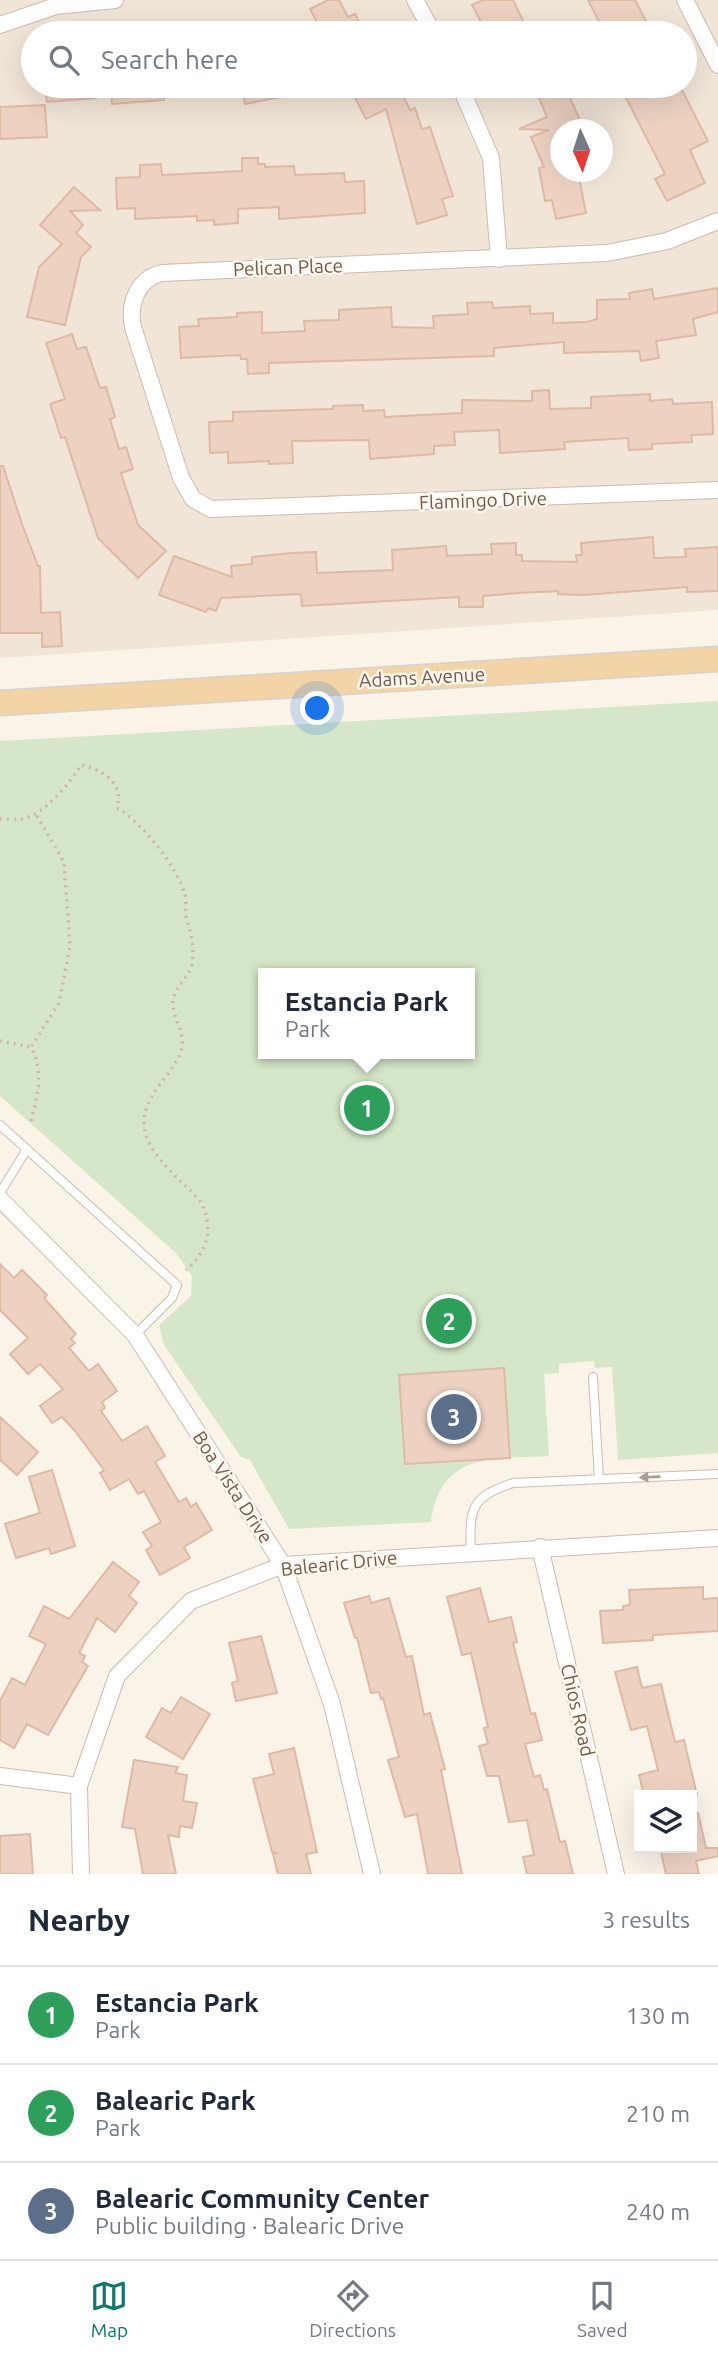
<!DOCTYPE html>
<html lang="en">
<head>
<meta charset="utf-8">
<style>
	:root { --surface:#fff; --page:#f2f2f3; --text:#1f2937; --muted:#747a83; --line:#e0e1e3; --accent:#0f766e }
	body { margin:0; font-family:Ubuntu,sans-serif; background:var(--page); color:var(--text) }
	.controls { position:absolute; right:21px; bottom:21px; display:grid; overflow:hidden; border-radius:0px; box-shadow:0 7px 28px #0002 }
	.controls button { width:63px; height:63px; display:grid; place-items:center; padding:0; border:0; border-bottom:2px solid var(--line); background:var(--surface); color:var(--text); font:35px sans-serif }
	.compass { position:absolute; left:550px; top:119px; width:63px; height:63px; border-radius:50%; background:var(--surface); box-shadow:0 7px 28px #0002; rotate:177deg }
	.you { position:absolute; left:318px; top:709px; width:24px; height:24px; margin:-18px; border:5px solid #fff; border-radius:50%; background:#1a73e8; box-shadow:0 0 0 10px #1a73e833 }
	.badge { display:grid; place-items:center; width:46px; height:46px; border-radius:50%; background:var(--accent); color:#fff; font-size:23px; font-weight:700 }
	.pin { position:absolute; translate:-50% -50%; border:4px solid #fff; box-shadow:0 2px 7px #0006 }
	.popup { position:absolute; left:258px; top:968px; width:217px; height:91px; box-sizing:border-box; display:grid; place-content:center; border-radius:0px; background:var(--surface); filter:drop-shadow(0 2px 5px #0005); font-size:23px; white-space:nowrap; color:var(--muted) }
	.popup b { font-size:26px; color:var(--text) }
	.popup::after { content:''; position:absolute; left:50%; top:100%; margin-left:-14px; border:14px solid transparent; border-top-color:var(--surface) }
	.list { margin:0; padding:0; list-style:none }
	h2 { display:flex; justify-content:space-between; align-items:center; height:91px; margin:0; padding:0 28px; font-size:30px }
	h2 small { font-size:23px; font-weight:400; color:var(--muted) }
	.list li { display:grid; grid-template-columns:46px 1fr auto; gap:21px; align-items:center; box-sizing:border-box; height:98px; padding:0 28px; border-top:2px solid var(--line) }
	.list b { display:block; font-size:26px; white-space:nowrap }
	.list p { margin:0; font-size:23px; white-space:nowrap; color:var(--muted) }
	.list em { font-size:23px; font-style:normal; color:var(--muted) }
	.icon { flex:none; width:38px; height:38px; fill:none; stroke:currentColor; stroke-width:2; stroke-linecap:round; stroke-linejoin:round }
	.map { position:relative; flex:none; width:718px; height:1874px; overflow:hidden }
	.search { position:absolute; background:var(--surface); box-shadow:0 7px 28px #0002; left:21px; right:21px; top:21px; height:77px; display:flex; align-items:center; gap:18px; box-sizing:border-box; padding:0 24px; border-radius:38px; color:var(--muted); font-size:26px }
	.sheet { height:385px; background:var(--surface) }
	nav { display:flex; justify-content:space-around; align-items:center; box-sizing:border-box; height:98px; border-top:2px solid var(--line); background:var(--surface); font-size:19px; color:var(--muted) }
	nav a { display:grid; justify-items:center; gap:4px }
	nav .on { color:var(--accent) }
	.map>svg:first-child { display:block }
	.residential { fill:#f1e5d7; fill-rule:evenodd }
	.green { fill:#d5e7c8; fill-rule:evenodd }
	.building { fill:#edd2c2; stroke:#deb9a4; stroke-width:2 }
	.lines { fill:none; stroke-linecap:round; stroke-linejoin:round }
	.service-casing { stroke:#cbbbaf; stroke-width:10 }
	.minor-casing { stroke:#cbbbaf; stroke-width:18 }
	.primary-casing { stroke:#d8d1cd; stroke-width:27 }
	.path { stroke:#d2b6a5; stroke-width:3.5; stroke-dasharray:2 5; stroke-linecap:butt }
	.service { stroke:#fff; stroke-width:8 }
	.minor { stroke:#fff; stroke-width:16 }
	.primary { stroke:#f2d4a7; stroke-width:24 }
	.oneway { fill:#aa9c95 }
	.labels { text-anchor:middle; stroke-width:5; stroke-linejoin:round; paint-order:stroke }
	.street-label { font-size:19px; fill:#725a4e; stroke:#fdf7ee }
</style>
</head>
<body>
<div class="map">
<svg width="718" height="1874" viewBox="0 0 718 1874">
	<rect width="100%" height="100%" fill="#faf3e8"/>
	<path class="residential" d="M0,0H718V610L0,658ZM33,33H685V86H33ZM560,130H602V172H560Z"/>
	<path class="green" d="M718,701V1453L618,1460L612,1367L595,1368L594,1361L559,1364V1373L544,1374L549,1456C492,1459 441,1452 431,1522L289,1529L250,1460L241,1457L164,1345L159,1325L191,1296L192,1276L176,1253L0,1096V741ZM264,973H470V1054H264Z"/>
	<g class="building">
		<polygon points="328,0 339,0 348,17 355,14 365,33 315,33 321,30 310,9"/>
		<polygon points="483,0 513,0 529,33 487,33 472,5"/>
		<polygon points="588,0 635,0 647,23 626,33 605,33"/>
		<polygon points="45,86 95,86 96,98 47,102"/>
		<polygon points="110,86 163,86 164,100 112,104"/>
		<polygon points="242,86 296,86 297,94 245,104"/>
		<polygon points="349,86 398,86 410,110 415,108 422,129 430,127 453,196 442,199 447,215 417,224 386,109 366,119"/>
		<polygon points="534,86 565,86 584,130 561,130 561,172 578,172 586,213 556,219 552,200 545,201 539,168 544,167 531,137 549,130 519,129 547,117"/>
		<polygon points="620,86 668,86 672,94 682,90 708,141 690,150 705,183 667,201 655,179 665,174"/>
		<polygon points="45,105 47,137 0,139 0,107"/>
		<polygon points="242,158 258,158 258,164 265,164 265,167 294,166 295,175 344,173 345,182 364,181 365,213 279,219 279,207 238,209 238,223 214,225 214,220 197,221 197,216 135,219 135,208 117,209 116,178 140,177 140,165 161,164 162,175 242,171"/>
		<polygon points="74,187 100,210 70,211 83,225 76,233 91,247 81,257 65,325 27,317 39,267 62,244 40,225"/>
		<polygon points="718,288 718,312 693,319 696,335 656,341 659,358 641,361 639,351 564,353 564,342 494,348 494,356 269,363 269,373 248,374 247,359 241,359 240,355 181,358 179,327 199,326 198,319 237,317 237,313 262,312 262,333 305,331 304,321 339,320 339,310 391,307 392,327 434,328 433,316 468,314 467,303 492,302 493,308 530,306 530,314 553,313 553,323 587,322 597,319 597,300 630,299 629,293 652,289 654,299"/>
		<polygon points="72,334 77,349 86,347 100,388 106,387 115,417 110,419 119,449 126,447 133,469 121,473 138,525 166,551 138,578 98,538 65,437 61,438 50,404 65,399 46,343"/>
		<polygon points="549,390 550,409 591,408 591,397 650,394 650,401 672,399 673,404 712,402 713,434 691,435 692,442 652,444 652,449 629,450 628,438 564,442 565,449 500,453 499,430 454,432 455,445 434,446 434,454 370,459 369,440 292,441 293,463 269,464 269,461 228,463 228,452 210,453 209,422 233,421 233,412 333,409 333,406 363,405 363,411 384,410 385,417 462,413 462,400 532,401 532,391"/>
		<polygon points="0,466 3,466 22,524 38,566 40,566 41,613 60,612 62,646 42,647 42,633 0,633"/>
		<polygon points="653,537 654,558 686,557 685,549 718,547 718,591 687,592 687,587 583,595 558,594 558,591 518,593 483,596 483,607 459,607 459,597 302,606 301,594 221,598 216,611 208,608 206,612 159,595 174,556 232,577 231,566 252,564 252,557 292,553 316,552 317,573 393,570 392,550 446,546 447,556 492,554 491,544 516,543 516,555 522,555 522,561 577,562 576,555 582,555 581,543"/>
		<polygon points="0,1264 14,1278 22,1270 47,1295 44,1298 76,1334 71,1339 75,1343 69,1348 89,1371 98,1364 117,1391 102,1402 105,1408 101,1411 122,1441 147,1426 165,1456 155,1462 179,1502 186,1498 191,1507 196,1503 212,1530 184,1547 190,1558 160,1575 146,1550 152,1546 143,1532 161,1522 144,1491 138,1494 129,1479 110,1490 100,1473 104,1470 75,1431 62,1417 52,1423 40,1406 63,1389 40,1364 28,1374 10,1354 28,1338 0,1310"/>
		<polygon points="504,1368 510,1458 405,1464 399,1375"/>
		<polygon points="0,1417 38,1452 17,1475 0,1460"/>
		<polygon points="52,1470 75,1546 51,1554 49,1548 16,1558 5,1524 40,1513 29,1477"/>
		<polygon points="113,1562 139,1582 129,1596 137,1603 115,1632 97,1618 79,1653 85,1656 82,1662 88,1666 48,1735 27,1724 14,1748 0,1740 0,1701 12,1678 25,1685 46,1644 29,1636 44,1606 69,1619"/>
		<polygon points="703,1587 703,1599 718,1598 718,1631 653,1635 653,1640 603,1643 600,1611 623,1610 623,1606 630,1605 629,1590"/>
		<polygon points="480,1588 489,1622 511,1617 517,1642 513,1643 531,1714 535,1713 542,1740 525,1744 534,1777 540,1775 544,1790 547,1789 560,1842 565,1841 573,1874 527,1874 523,1857 534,1855 527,1820 509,1822 499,1776 487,1776 479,1746 488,1744 484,1728 488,1727 471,1653 462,1655 447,1597"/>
		<polygon points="369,1596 371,1603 389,1598 406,1657 412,1656 424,1715 430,1713 445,1769 441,1770 462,1874 428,1874 417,1814 405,1817 388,1760 399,1757 383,1698 381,1699 379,1692 371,1693 357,1638 355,1638 344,1603"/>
		<polygon points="261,1636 277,1693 236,1701 232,1683 238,1681 229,1643"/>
		<polygon points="637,1667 642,1688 661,1684 675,1742 684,1740 697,1795 644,1795 639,1775 658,1770 647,1726 631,1730 615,1672"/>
		<polygon points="181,1697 210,1714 183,1759 146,1737 162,1708 171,1713"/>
		<polygon points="294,1748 317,1852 306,1854 311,1874 278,1874 273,1854 276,1853 272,1852 253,1779 274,1774 269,1754"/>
		<polygon points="134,1760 178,1767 175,1773 187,1775 183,1801 197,1803 192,1828 180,1826 179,1837 168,1835 176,1874 143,1874 135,1829 122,1827"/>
		<polygon points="698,1813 706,1848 718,1848 718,1856 696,1861 699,1874 666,1874 660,1848 692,1848 692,1814"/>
		<polygon points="30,1834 33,1874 0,1874 0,1836"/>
	</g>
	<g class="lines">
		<g class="service-casing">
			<g id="service">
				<polyline points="0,1125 177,1285 172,1298 135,1335"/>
				<polyline points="0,1193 27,1149"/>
				<polyline points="593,1377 599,1479"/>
				<path d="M471,1552C469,1508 471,1497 513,1483L718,1474"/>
			</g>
		</g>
		<g class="minor-casing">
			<g id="minor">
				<polyline points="415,0 433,33"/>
				<polyline points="685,0 718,65"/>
				<polyline points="0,25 56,6 115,0"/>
				<polyline points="460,86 491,158 499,259"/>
				<path d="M718,221L667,241L607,253L162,273C138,278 128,304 133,327L181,478L193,499L211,509L718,490"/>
				<polyline points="0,1199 135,1335 283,1565 332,1704 372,1874"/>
				<polyline points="540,1547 616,1874"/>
				<polyline points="0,1776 79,1786"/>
				<polyline points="81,1874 79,1786 117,1676 191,1601 283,1565 718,1538"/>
			</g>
		</g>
		<g class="primary-casing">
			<polyline id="primary" points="0,703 718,659"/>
		</g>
		<g class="path">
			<path d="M0,819C7,819 16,820 23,819C46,813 69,784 81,765C103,770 124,782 117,808C141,821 178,868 185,895C187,903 184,912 187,921C191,935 195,947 192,963C190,978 176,984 173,1000C171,1018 187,1031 181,1051C172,1078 138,1097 145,1131C151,1159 183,1181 201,1202C214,1229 208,1251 186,1270"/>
			<polyline points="0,1041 31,1047"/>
			<path d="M31,1121C38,1095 44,1072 31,1047L59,1003L70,947L64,862L35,813"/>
		</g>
		<use href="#service" class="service"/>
		<use href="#minor" class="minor"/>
		<use href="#primary" class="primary"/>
	</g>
	<defs><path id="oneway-solid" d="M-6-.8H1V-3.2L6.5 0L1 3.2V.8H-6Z" transform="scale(1.75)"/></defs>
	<use class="oneway" href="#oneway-solid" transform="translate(650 1477) rotate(178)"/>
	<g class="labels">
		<g class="street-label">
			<text transform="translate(288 267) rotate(-2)" y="7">Pelican Place</text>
			<text transform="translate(483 500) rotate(-2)" y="7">Flamingo Drive</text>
			<text transform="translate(422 677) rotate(-3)" y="7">Adams Avenue</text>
			<text transform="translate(233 1487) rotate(57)" y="7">Boa Vista Drive</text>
			<text transform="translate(339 1563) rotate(-6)" y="7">Balearic Drive</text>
			<text transform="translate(578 1710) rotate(77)" y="7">Chios Road</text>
		</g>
	</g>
</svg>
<div class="controls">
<button><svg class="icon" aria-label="layers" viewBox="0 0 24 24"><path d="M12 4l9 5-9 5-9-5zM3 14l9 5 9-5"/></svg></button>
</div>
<svg class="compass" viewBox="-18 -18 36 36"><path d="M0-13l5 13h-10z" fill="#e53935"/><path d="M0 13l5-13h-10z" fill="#747a83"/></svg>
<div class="you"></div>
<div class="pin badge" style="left:367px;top:1108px;background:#2e9e5b">1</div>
<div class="popup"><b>Estancia Park</b>Park</div>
<div class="pin badge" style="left:449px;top:1321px;background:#2e9e5b">2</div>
<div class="pin badge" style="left:454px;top:1417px;background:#5c6f8a">3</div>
<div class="search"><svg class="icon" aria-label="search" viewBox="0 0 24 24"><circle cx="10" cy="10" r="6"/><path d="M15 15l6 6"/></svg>Search here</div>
</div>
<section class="sheet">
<h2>Nearby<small>3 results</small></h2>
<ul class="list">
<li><span class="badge" style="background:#2e9e5b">1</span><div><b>Estancia Park</b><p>Park</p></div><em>130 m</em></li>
<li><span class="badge" style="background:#2e9e5b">2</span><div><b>Balearic Park</b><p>Park</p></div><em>210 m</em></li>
<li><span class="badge" style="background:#5c6f8a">3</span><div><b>Balearic Community Center</b><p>Public building · Balearic Drive</p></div><em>240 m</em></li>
</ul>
</section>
<nav>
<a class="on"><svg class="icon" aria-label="map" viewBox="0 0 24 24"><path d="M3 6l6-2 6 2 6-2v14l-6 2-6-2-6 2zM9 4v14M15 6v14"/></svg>Map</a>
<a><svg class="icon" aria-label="directions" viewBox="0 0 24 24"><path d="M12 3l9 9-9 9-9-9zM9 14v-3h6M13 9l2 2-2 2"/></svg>Directions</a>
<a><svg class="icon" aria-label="saved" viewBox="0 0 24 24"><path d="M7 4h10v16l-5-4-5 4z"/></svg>Saved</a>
</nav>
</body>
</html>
